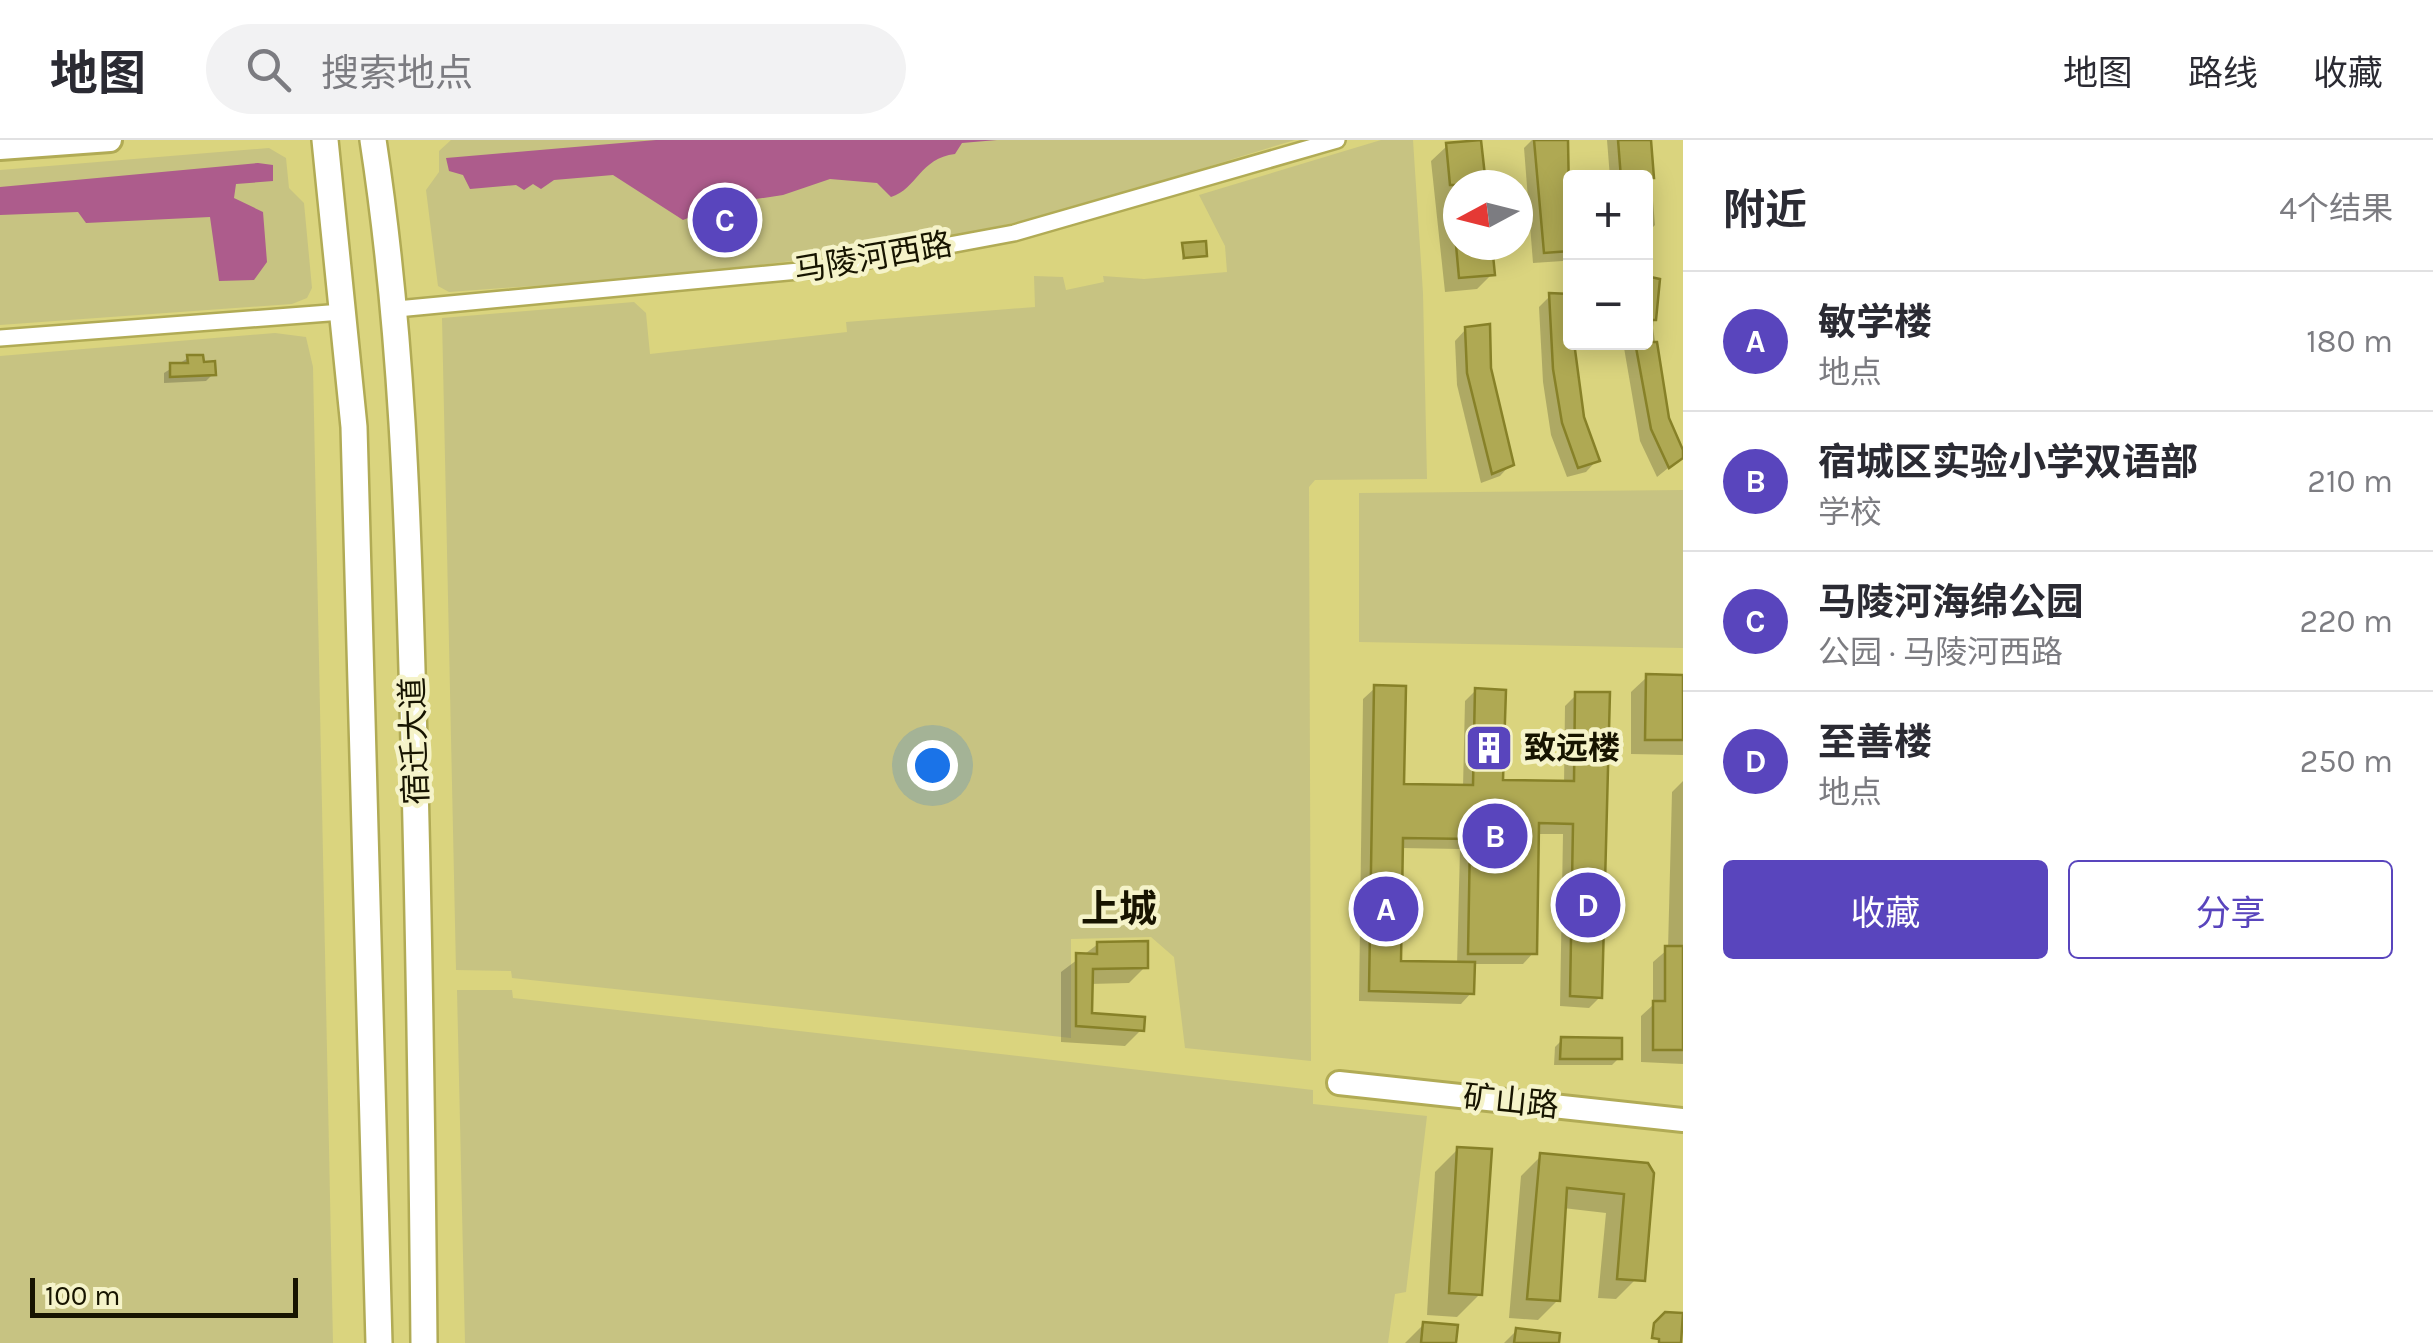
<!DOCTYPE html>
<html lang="zh">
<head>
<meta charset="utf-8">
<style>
	:root { --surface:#fff; --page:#f2f2f3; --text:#2b2b33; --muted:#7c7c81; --line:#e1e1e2; --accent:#5945bd }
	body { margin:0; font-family:Karla,"Noto Sans SC",sans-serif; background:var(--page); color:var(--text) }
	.controls { position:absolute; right:30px; top:30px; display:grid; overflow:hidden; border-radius:10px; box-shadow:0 5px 25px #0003 }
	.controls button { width:90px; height:90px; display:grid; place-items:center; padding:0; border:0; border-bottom:2px solid var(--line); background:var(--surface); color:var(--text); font:50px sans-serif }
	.compass { position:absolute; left:1443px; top:30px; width:90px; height:90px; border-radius:50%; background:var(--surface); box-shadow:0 5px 25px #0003; rotate:263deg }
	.scale { position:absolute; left:30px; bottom:25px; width:268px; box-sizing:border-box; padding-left:10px; border:5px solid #171400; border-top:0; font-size:28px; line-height:35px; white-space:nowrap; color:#171400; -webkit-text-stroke:8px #f5f3c9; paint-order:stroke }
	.you { position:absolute; left:932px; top:625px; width:35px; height:35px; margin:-25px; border:8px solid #fff; border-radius:50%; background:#1a73e8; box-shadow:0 0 0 15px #1a73e833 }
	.badge { display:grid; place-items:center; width:65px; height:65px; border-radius:50%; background:var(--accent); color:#fff; font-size:32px; font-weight:700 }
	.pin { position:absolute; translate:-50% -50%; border:5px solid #fff; box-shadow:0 2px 10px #0006 }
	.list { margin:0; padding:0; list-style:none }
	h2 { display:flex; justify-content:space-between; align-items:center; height:130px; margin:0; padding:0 40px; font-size:42px }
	h2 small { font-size:32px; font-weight:400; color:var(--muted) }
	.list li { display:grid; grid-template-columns:65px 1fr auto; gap:30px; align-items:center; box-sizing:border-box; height:140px; padding:0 40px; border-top:2px solid var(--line) }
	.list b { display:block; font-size:38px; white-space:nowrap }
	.list p { margin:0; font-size:32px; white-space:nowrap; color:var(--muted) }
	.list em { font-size:32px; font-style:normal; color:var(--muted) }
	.actions { display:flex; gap:20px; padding:30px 40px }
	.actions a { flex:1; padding:22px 0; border:2px solid var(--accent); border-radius:10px; text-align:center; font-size:35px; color:var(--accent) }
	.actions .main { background:var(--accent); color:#fff }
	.icon { flex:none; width:55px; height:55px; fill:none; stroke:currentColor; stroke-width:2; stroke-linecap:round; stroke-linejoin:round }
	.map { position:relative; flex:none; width:1683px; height:1203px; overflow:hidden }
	header { display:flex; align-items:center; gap:60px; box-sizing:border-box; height:140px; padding:0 50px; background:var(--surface); border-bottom:2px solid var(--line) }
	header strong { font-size:48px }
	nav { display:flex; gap:55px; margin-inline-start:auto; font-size:35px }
	.search { width:700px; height:90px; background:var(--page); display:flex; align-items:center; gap:25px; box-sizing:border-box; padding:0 35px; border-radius:55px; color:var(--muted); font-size:38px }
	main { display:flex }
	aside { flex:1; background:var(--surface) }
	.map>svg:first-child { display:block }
	.green { fill:#c7c382 }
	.water { fill:#ad5c8c }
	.shadow { fill:#0003; fill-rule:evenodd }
	.building { fill:#afa953; stroke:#878128; stroke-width:2.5 }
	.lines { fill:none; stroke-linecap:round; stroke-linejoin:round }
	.street-casing { stroke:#b1ab55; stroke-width:20 }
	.secondary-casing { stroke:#b1ab55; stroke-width:28 }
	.primary-casing { stroke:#b1ab55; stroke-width:30 }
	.street { stroke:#fff; stroke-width:15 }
	.secondary { stroke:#fff; stroke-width:22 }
	.primary { stroke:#fff; stroke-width:25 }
	.labels { text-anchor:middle; stroke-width:9; stroke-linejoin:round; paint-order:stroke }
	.street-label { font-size:32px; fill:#171400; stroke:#f5f3c9 }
	.poi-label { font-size:32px; font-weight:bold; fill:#171400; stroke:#f5f3c9; text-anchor:start }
	.quarter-label { font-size:38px; font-weight:bold; fill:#171400; stroke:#f5f3c9 }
</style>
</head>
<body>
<header>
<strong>地图</strong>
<div class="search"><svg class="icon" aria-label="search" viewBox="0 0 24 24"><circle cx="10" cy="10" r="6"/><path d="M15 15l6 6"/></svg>搜索地点</div>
<nav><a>地图</a><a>路线</a><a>收藏</a></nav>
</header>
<main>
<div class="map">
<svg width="1683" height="1203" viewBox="0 0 1683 1203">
	<rect width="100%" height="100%" fill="#dad47e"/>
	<g class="green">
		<path d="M451,0H1295C1194,30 1093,66 990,88C811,126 630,139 449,152L438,146L426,50L439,32V11Z"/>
		<polygon points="1381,0 1413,0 1423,153 1427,339 1315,340 1309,347 1311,921 1185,908 1174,817 1151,797 1071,799 1071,898 512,838 511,831 456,830 442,178 634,162 646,173 650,214 847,192 846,182 1035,167 1034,136 1063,137 1066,150 1104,142 1103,136 1144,139 1227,132 1225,106 1199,55"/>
		<polygon points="269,8 286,18 289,48 304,63 312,148 307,158 292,164 0,185 0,30"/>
		<polygon points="275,193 306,197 313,227 333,1203 0,1203 0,216"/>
		<polygon points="1683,350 1683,508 1359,502 1359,353"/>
		<polygon points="457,850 512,850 513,858 1313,950 1313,964 1427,976 1406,1152 1395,1154 1388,1203 465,1203"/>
	</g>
	<g class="water">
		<path d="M656,0H997L962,3L955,14C920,18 917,49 891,57L877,43L830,39L783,55L723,64L683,80L613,35L554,40L541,49L533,44L524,50L516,45L470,49L463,35L449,31L446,18Z"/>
		<polygon points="258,23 273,25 273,41 236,44 234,58 263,72 267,122 254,140 219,141 210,77 86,83 78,72 0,75 0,47"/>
	</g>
	<g class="shadow">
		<polygon points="1532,0 1565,0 1570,113 1563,121 1533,123 1524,8"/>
		<polygon points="1607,0 1648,0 1655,85 1646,94 1646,38 1610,38"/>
		<polygon points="1447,6 1483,45 1458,45 1458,105 1489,105 1492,134 1477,149 1445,152 1431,21"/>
		<polygon points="1184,105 1204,115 1182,120"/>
		<polygon points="1646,138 1657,141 1653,188 1667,278 1683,316 1657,337 1640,301 1623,202 1646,202"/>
		<polygon points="1550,156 1570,157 1570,202 1582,278 1597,320 1586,332 1567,337 1551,295 1543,242 1539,167"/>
		<polygon points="1466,189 1489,228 1511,324 1500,336 1481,343 1457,245 1455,201"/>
		<polygon points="188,218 213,234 206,241 164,243 164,233"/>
		<polygon points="1647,537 1683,537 1683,615 1631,614 1631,552"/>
		<path d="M1375,548L1402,646L1463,647L1465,561L1476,550L1501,642L1564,644L1565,566L1576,555L1600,857L1589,868L1560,866L1563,694H1536L1534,812L1523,824H1473L1472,852L1461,864L1359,861L1363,559ZM1401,708L1460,709L1457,825L1399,823Z"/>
		<polygon points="1683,641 1683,924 1641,922 1641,876 1653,865 1653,822 1668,809 1672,652"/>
		<polygon points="1098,804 1145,827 1129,843 1090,844 1090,875 1141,890 1125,906 1061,902 1061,832"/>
		<polygon points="1562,900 1619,918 1612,925 1554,925 1555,907"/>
		<polygon points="1458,1009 1480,1154 1457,1177 1427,1175 1435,1032"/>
		<polygon points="1541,1016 1647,1025 1636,1139 1616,1159 1598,1158 1606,1073 1563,1068 1558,1160 1538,1180 1509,1178 1521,1036"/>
		<polygon points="1424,1184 1455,1188 1454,1203 1405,1203"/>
		<polygon points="1516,1191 1541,1194 1540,1203 1504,1203"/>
	</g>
	<g class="building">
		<polygon points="1481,0 1486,45 1450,45 1446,3"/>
		<polygon points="1534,0 1568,0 1570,111 1544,113"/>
		<polygon points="1618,0 1651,0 1654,38 1621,38"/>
		<polygon points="1206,101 1207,116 1184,118 1182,103"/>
		<polygon points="1456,105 1492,105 1495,135 1459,138"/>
		<polygon points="1646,136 1660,139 1656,180 1646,180"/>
		<polygon points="1549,153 1570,154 1570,202 1574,202 1584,277 1600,321 1578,328 1562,283 1553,229"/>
		<polygon points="1490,184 1491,228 1514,325 1492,334 1467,233 1465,187"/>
		<polygon points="1635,202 1657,202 1669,278 1683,310 1683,318 1669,328 1651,289"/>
		<polygon points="187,215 203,215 204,222 215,221 216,235 170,237 170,223 188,223"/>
		<polygon points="1646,534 1683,535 1683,600 1645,600"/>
		<polygon points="1374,545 1406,546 1404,644 1473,645 1475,548 1506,550 1503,640 1574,641 1575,552 1610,552 1602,858 1570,856 1573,684 1539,683 1537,814 1468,814 1470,699 1403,698 1401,821 1475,822 1474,854 1369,851"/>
		<polygon points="1148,801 1148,828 1093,829 1092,873 1145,877 1144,891 1076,886 1076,813 1097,814 1097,802"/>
		<polygon points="1665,806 1683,806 1683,910 1653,910 1653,861 1665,861"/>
		<polygon points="1561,897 1622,898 1622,919 1560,919"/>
		<polygon points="1457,1007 1492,1009 1482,1155 1449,1153"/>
		<polygon points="1540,1013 1648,1023 1654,1033 1645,1141 1617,1139 1624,1054 1567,1048 1560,1161 1527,1159"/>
		<polygon points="1665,1172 1683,1173 1681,1203 1659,1203 1659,1199 1652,1198 1654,1183"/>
		<polygon points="1423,1182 1458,1185 1456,1203 1421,1203"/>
		<polygon points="1516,1188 1560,1193 1559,1203 1514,1203"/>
	</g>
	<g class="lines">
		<g class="street-casing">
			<g id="street">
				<polyline points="397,169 820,129 1014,93 1337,0"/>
				<polyline points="0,198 342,172"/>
			</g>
		</g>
		<g class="secondary-casing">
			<g id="secondary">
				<polyline points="0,8 110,0"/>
				<polyline points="1339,943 1683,980"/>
			</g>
		</g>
		<g class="primary-casing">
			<g id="primary">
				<polyline points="325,0 354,287 379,1203"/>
				<path d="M373,0C402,189 408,376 413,566C419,779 422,991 424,1203"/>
			</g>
		</g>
		<use href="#street" class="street"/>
		<use href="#secondary" class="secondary"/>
		<use href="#primary" class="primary"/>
	</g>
	<defs>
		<g id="building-square" transform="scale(2.5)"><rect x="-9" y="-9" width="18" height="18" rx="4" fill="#5945bd" stroke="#f5f3c9"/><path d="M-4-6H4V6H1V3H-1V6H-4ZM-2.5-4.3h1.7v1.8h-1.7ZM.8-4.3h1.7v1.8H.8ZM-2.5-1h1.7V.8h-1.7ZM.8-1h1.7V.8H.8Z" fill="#fff"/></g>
	</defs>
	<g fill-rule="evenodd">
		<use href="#building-square" x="1489" y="608"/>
	</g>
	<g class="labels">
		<g class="street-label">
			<text transform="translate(873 117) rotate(-10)" y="11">马陵河西路</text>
			<text transform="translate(414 601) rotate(-92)" y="11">宿迁大道</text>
			<text transform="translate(1511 961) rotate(6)" y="11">矿山路</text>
		</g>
		<g class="poi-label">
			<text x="1524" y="619">致远楼</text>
		</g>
		<g class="quarter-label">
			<text x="1119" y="782">上城</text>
		</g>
	</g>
</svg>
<div class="controls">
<button>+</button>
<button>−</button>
</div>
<svg class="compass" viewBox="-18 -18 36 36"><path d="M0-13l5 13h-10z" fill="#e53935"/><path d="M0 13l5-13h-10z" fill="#7c7c81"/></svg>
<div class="scale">100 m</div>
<div class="you"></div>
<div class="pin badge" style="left:1386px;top:769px">A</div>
<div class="pin badge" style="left:1495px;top:696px">B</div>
<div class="pin badge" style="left:725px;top:80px">C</div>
<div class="pin badge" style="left:1588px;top:765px">D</div>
</div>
<aside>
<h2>附近<small>4个结果</small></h2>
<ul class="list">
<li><span class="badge">A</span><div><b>敏学楼</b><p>地点</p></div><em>180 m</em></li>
<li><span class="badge">B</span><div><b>宿城区实验小学双语部</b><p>学校</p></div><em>210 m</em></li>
<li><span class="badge">C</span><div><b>马陵河海绵公园</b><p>公园 · 马陵河西路</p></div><em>220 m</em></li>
<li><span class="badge">D</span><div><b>至善楼</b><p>地点</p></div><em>250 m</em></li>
</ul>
<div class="actions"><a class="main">收藏</a><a>分享</a></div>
</aside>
</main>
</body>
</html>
